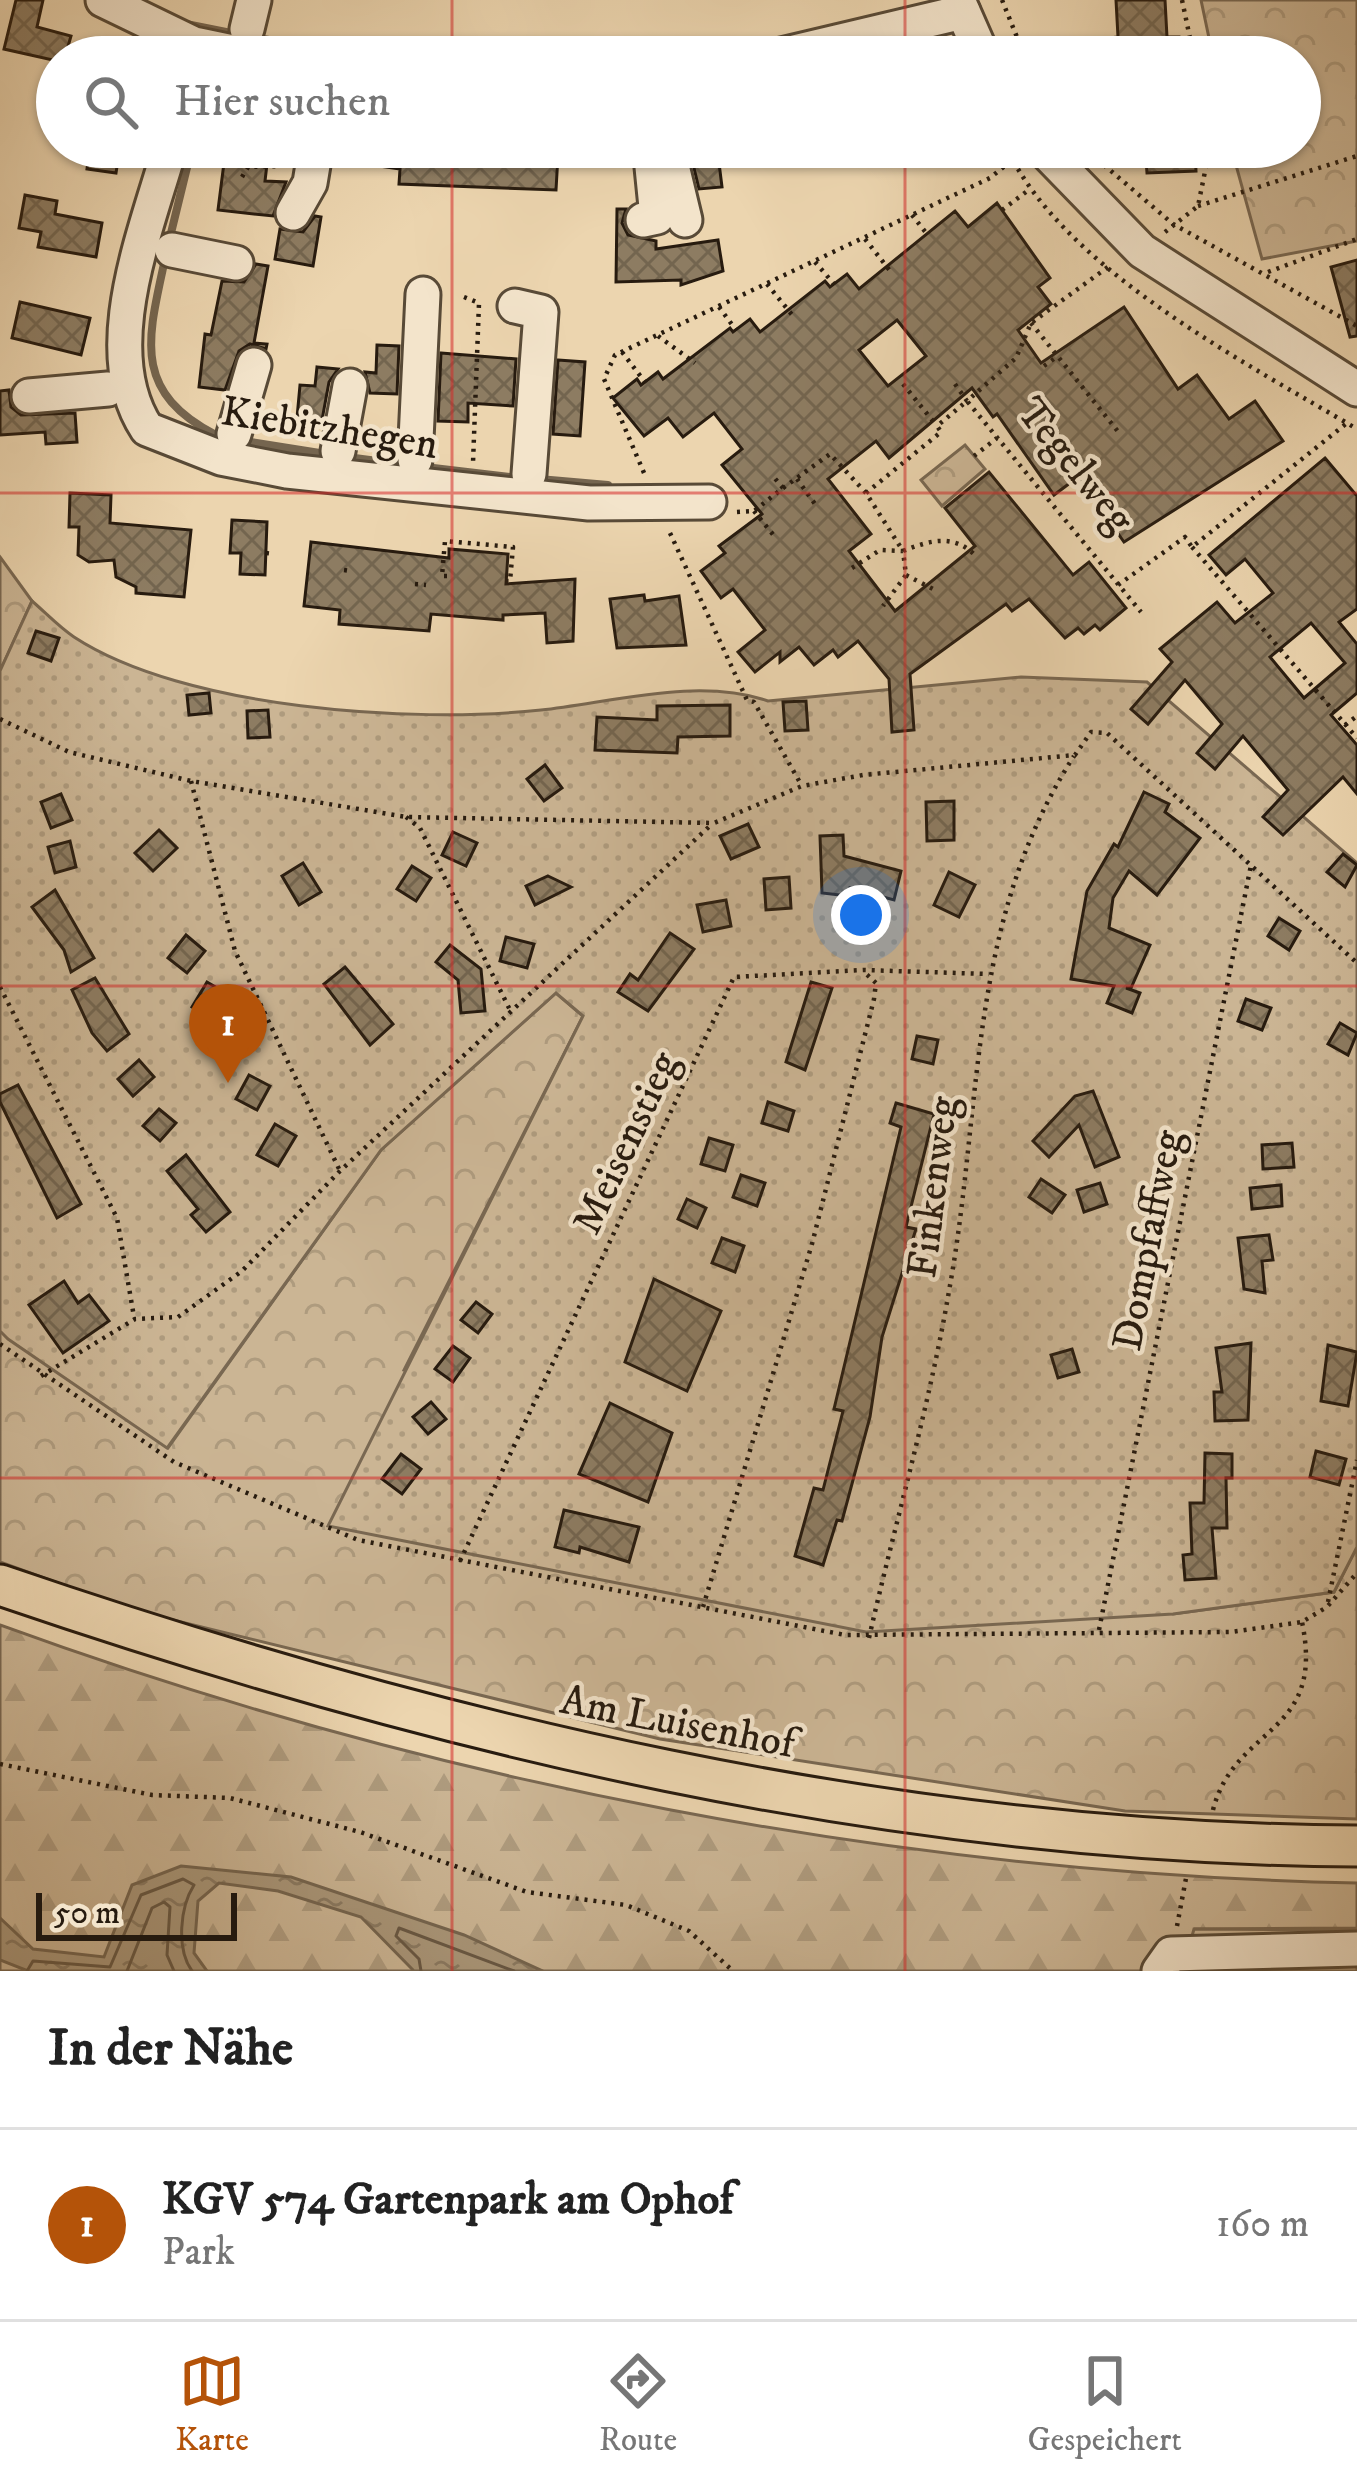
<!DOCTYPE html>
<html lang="de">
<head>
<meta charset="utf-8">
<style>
	:root { --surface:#fff; --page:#f2f2f2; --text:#222; --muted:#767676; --line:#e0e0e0; --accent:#b45309 }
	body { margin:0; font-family:"IM FELL DW Pica",serif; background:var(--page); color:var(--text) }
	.scale { position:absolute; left:36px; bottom:30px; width:201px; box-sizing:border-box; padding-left:12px; border:6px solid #271b0f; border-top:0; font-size:33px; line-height:42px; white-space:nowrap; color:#271b0f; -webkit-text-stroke:9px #f3e4cb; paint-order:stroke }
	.you { position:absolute; left:861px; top:915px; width:42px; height:42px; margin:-30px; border:9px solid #fff; border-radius:50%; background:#1a73e8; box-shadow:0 0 0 18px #1a73e833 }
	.badge { display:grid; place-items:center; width:78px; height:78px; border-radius:50%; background:var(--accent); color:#fff; font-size:39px; font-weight:700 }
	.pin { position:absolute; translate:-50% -99px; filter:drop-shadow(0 3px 6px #0008) }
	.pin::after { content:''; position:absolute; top:63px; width:42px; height:36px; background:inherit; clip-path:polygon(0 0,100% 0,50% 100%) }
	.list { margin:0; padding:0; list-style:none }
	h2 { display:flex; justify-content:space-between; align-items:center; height:156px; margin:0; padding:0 48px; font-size:51px }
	h2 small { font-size:39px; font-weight:400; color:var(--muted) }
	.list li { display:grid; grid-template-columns:78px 1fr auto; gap:36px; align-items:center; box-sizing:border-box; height:192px; padding:0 48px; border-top:3px solid var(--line) }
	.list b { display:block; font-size:45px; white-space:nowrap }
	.list p { margin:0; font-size:39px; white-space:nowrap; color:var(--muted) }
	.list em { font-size:39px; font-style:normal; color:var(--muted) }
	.icon { flex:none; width:66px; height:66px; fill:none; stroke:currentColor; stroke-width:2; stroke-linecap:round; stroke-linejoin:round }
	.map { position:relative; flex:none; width:1357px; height:1971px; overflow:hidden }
	.search { position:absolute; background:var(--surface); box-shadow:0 3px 9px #0004; left:36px; right:36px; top:36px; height:132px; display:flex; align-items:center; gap:30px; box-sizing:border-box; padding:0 42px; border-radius:66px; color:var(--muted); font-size:45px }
	.sheet { height:348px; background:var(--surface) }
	nav { display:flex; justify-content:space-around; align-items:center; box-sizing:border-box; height:168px; border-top:3px solid var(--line); background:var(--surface); font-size:33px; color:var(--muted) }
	nav a { display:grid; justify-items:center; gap:6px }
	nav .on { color:var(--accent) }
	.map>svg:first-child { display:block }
	.forest { fill:url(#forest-firs); stroke:#796852; stroke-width:3 }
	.park { fill:url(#park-crowns); stroke:#796852; stroke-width:3 }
	.garden { fill:url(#garden-dots); stroke:#796852; stroke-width:3 }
	.water { fill:url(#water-ripples); stroke:#75654f; stroke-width:3 }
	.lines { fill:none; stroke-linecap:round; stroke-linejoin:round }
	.shore { stroke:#685844; stroke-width:3 }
	.stream { stroke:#75654f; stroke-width:8 }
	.building { fill:url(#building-cross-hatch); stroke:#271b0f; stroke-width:3; fill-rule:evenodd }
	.minor-casing { stroke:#584a37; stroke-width:39 }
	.major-casing { stroke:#271b0f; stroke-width:45 }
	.path { stroke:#271b0f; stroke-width:4.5; stroke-dasharray:3 6; stroke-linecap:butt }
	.minor { stroke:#f3e4cb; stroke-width:33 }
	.major { stroke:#ecd5af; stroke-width:39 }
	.grid { fill:none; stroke:#d62828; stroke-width:3; stroke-opacity:0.55 }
	.labels { text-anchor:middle; stroke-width:9; stroke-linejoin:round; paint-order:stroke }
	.street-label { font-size:42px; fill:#271b0f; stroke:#f3e4cb }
</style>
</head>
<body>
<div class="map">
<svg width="1357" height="1971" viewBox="0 0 1357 1971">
	<defs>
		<pattern id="forest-firs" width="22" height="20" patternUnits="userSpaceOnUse" patternTransform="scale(3)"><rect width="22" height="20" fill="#cbb594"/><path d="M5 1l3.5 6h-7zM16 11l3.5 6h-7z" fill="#ae9b7e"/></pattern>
		<pattern id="park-crowns" width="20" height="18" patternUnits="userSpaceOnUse" patternTransform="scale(3)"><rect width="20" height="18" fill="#cbb594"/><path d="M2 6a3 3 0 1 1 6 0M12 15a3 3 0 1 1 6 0" fill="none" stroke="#ae9b7e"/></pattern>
		<pattern id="garden-dots" width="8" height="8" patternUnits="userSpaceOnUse" patternTransform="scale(3)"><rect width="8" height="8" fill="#cbb594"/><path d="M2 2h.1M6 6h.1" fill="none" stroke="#ae9b7e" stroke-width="1.8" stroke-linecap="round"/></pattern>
		<pattern id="water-ripples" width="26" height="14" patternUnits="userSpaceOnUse" patternTransform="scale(3)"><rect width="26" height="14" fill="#a99679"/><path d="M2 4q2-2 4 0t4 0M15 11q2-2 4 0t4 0" fill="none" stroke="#8a7a62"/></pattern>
		<pattern id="building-cross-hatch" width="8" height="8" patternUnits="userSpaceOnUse" patternTransform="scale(3)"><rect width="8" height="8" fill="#8d7c62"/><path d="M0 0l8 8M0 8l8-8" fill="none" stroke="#73654f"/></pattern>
	</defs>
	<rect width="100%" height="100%" fill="#ecd5af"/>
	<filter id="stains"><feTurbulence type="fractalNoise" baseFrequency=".00167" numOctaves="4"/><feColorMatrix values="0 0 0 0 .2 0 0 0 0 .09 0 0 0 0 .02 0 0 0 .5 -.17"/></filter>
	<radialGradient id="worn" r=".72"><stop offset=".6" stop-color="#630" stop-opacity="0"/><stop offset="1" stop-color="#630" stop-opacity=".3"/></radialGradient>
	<path class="forest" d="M0,1625C433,1783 897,1873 1357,1883V1928L1195,1929L1182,1971H0Z"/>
	<g class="park">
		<polygon points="1201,0 1357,0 1357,241 1262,259 1231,147 1300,147 1300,57 1213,57"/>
		<polygon points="965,445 985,469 942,506 921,480"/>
		<polygon points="0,557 32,601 0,671"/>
		<polygon points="556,993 583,1016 404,1370 1173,1614 1334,1592 1357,1547 1357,1819 1125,1811 660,1739 132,1610 0,1562 0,1331 168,1448 381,1150"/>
	</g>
	<g class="garden">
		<path d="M32,601C46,613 59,627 74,637C184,709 413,724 541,710C613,702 699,677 768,701L1021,677L1147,682L1357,863V1547L1334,1592L1173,1614L866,1632L328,1526L583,1016L556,993L381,1150L167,1448L8,1339L0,1331V671Z"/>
		<polygon points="1194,1929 1357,1930 1357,1971 1182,1971"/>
	</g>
	<polygon class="water" points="181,1866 291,1877 464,1935 543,1971 414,1971 361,1917 278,1891 219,1883 198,1901 194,1953 207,1971 28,1971 0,1960 0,1918 33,1949 104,1957 132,1885"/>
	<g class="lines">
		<g class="shore">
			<path d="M27,1971L33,1961L110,1967L141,1895L183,1879L194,1885C180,1907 176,1949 192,1971"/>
			<polyline points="127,1971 152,1908 164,1902 170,1907 167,1955 174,1971"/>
			<polyline points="421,1971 419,1959 396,1936 399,1928 514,1971"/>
		</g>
		<g class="stream">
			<polyline points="186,24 236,34"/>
			<polyline points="258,38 333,52"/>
			<polyline points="354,54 385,57"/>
			<polyline points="676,55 737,47"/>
			<polyline points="171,233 192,147"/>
			<path d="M165,259C148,338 131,391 216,435"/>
			<polyline points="238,440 326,454"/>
			<polyline points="347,457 400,464"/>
			<polyline points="425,467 519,478"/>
			<polyline points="539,479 608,485"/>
		</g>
	</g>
	<g class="building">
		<polygon points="16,0 43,0 37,27 71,36 65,57 57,61 4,49"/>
		<polygon points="1116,0 1165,0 1167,37 1179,37 1180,57 1108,57 1108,38 1118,37"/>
		<polygon points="90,147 120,147 116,173 87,169"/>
		<polygon points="226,147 269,147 265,181 286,182 273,216 218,210"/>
		<polygon points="338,147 471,147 477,152 558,155 556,190 399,184 400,169 337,160"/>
		<polygon points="689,147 717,147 722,187 699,189"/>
		<polygon points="1145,147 1195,147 1196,171 1147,173"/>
		<polygon points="25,195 57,201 55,214 102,223 96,257 38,247 41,232 19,228"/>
		<path d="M997,203L1050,278L1038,287L1051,304L1018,330L1041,363L1124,307L1178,389L1197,375L1229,419L1255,401L1283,441L1124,542L1078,477L1054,495L997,414L993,417L972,388L889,458L876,441L828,479L871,534L849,551L895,611L975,546L945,508L989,472L1073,575L1089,562L1126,608L1100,630L1095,625L1084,634L1078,628L1065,638L1029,599L1012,611L1006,604L910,674L914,730L892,732L889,679L858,641L838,657L833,650L814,665L799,647L780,662V652L755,672L738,652L765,630L733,589L721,598L701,571L725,553L719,546L762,514L722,465L742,449L714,413L683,437L668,418L644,436L613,398L637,379L641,385L658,372L663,379L730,328L733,332L750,319L760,332L825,281L830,287L847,274L859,289L955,211L968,227ZM897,320L926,356L888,386L859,350Z"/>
		<polygon points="617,209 626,209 622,223 628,235 656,241 656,249 718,240 723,271 681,285 681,280 616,282"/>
		<polygon points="315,216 321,217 313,266 275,259 280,229 303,232"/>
		<polygon points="1357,260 1357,336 1350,337 1331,267"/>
		<polygon points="256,264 268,266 254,343 267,344 266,349 250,344 239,351 225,390 199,387 205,334 211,335 222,281 244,282"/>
		<polygon points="20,302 90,318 81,355 12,338"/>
		<polygon points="377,345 399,346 397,394 370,393 365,372 376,373"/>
		<polygon points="441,353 516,359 513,406 468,403 468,422 438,421"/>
		<polygon points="558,360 585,362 580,436 553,434"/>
		<polygon points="317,367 338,369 329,382 322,420 297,418 300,385 315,386"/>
		<polygon points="9,390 11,407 21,415 75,413 77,442 46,444 45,432 0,435 0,391"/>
		<path d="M1325,458L1357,496V609L1339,622L1357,644V693L1331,715L1357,745V794L1343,777L1283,835L1263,817L1288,790L1243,736L1215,769L1197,753L1222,724L1185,680L1148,724L1131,709L1172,662L1160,649L1217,602L1235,623L1273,593L1245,559L1226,575L1209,555ZM1311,623L1345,663L1304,698L1270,657Z"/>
		<polygon points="70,493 111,495 110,523 191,530 184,597 136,593 136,587 116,577 114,560 89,562 78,555 79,527 69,527"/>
		<polygon points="232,520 267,522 265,575 240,574 241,553 230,553"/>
		<polygon points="311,542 449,558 449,549 508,554 506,584 575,579 573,641 547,643 545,613 503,615 503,620 431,614 429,631 339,624 340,610 304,606"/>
		<polygon points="644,595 645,601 679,596 686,645 617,648 610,599"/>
		<polygon points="36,631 59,638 51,661 28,653"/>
		<polygon points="209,693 211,713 189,715 187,695"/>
		<polygon points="806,701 808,730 785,731 783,702"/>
		<polygon points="730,705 730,736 678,737 677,753 595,750 597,717 657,720 657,706"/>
		<polygon points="268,710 270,737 248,738 247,711"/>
		<polygon points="545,765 562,788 544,801 527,779"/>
		<polygon points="1144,792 1169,804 1165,812 1200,838 1157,895 1129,871 1113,898 1109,928 1150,945 1131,988 1126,988 1140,993 1132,1013 1107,1003 1114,986 1071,979 1087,891 1114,844 1118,847"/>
		<polygon points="61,794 72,820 51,828 41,802"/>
		<polygon points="954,801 954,840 927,841 926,802"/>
		<polygon points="748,824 759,847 731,859 720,836"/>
		<polygon points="159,830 177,848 153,871 135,853"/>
		<polygon points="453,832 477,843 466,866 442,855"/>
		<polygon points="843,835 844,856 901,871 894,900 850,888 849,896 822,893 820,836"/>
		<polygon points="70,841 76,867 55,873 48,847"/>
		<polygon points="1343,854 1357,865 1345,887 1327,872"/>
		<polygon points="303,863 321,892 299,905 282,876"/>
		<polygon points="412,866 431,878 416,901 397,889"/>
		<polygon points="949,872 975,885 959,917 934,905"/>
		<polygon points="548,876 571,887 535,905 526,886"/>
		<polygon points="789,877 791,908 766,910 764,879"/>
		<polygon points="55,890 94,958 71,972 64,950 32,907"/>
		<polygon points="726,900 731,926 703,932 697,905"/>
		<polygon points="1279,918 1300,931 1289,950 1268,936"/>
		<polygon points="670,933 694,949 648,1011 618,992 630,974 638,980"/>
		<polygon points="186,935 205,951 187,973 168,958"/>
		<polygon points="506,937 534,944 527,968 500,961"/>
		<polygon points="450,945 481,969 485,1011 461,1013 458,980 436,962"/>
		<polygon points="345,967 393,1024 370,1045 324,984"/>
		<polygon points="95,978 129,1034 107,1051 92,1033 72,990"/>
		<polygon points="207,982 224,992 210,1018 192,1007"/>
		<polygon points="811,982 832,988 805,1070 786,1062"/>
		<polygon points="1246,999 1271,1008 1262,1030 1238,1021"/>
		<polygon points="1340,1023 1357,1033 1348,1055 1328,1044"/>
		<polygon points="224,1024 246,1038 230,1063 208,1049"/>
		<polygon points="917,1036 938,1040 933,1064 912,1059"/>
		<polygon points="139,1060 154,1077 133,1096 118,1079"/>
		<polygon points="249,1075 270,1086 257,1110 236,1099"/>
		<polygon points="18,1085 81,1204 57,1218 0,1102 0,1094"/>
		<polygon points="1093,1091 1119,1157 1095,1167 1079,1125 1049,1157 1033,1141 1075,1096"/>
		<polygon points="768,1102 794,1111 788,1131 762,1123"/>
		<polygon points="896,1103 934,1114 906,1227 916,1229 882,1337 870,1417 842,1521 837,1520 823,1565 795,1556 814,1488 823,1490 843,1411 834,1409 901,1127 890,1123"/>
		<polygon points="159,1109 176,1123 160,1141 143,1126"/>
		<polygon points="275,1124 296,1136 278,1166 257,1155"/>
		<polygon points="709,1138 733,1145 725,1171 701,1164"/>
		<polygon points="1292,1143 1294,1167 1263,1169 1262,1145"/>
		<polygon points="186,1155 230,1212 206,1232 191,1215 198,1209 167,1171"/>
		<polygon points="741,1175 765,1183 757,1206 733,1197"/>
		<polygon points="1041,1179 1065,1195 1052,1213 1029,1197"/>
		<polygon points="1100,1183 1107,1204 1084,1212 1077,1190"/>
		<polygon points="1281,1185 1282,1206 1252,1209 1250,1188"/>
		<polygon points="687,1199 706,1208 697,1228 678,1219"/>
		<polygon points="1269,1235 1273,1260 1262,1261 1265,1293 1244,1289 1238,1238"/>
		<polygon points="722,1238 744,1246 735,1272 712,1263"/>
		<polygon points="654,1279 721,1311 687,1391 625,1362"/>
		<polygon points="64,1281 78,1303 89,1295 109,1321 63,1353 29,1305"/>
		<polygon points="476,1302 492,1314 478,1333 461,1320"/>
		<polygon points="1251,1343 1248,1420 1215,1421 1214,1392 1222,1392 1216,1348"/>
		<polygon points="1328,1345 1357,1352 1348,1406 1321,1401"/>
		<polygon points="453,1346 470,1358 453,1382 435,1369"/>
		<polygon points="1072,1349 1079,1372 1058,1378 1051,1355"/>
		<polygon points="431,1402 446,1419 428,1434 413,1417"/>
		<polygon points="610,1403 672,1433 648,1502 579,1474"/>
		<polygon points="1316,1451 1346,1459 1339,1485 1310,1477"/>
		<polygon points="1205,1453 1232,1454 1232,1478 1226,1478 1227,1528 1212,1528 1216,1578 1185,1580 1183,1555 1192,1554 1190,1503 1204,1503"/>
		<polygon points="401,1454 421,1469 402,1494 382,1479"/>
		<polygon points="564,1510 639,1527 629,1562 580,1547 579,1553 555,1547"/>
	</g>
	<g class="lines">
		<g class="minor-casing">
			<g id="minor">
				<polyline points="103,0 194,44 257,57"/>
				<polyline points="958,0 983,57"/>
				<polyline points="247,29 254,0"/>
				<polyline points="773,57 963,12"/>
				<path d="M170,147C147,229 95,351 147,429L221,458L287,471L589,503L709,502"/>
				<polyline points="1041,147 1142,251 1357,389"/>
				<polyline points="668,149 685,220"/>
				<polyline points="293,213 310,183 316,147"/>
				<polyline points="643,220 657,217 650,147"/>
				<polyline points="172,250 236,263"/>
				<polyline points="515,306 541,312 529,474"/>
				<polyline points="29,396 108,389"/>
				<polyline points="234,434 254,365"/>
				<polyline points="338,451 350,386"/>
				<polyline points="415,460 423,294"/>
				<polyline points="1159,1971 1171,1954 1357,1949"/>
			</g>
		</g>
		<g class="major-casing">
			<path id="major" d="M0,1585C435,1734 894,1844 1357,1846"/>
		</g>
		<g class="path">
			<polyline points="1002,0 1025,57"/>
			<polyline points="1182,0 1194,57"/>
			<polyline points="1104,165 1173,224 1357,326"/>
			<path d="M1018,169C1083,278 1249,365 1357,429"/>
			<polyline points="242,177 248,167 281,166"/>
			<polyline points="1198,206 1357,156"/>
			<polyline points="1002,210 1030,189"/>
			<polyline points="912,215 927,234"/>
			<polyline points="1165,232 1198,206 1210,147"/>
			<polyline points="865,239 891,272"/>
			<polyline points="815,262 834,284"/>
			<polyline points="1268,272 1357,239"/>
			<polyline points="767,284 793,316"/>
			<polyline points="464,297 479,303 473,463"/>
			<polyline points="719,307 736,330"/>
			<polyline points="1031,323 1120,434"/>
			<polyline points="658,336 695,363"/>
			<polyline points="622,352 645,382"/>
			<polyline points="1044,366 1058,356"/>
			<polyline points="903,384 937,426"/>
			<polyline points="955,384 967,401 1016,358 1031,323 1108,267"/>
			<polyline points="974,456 997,438"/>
			<polyline points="644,473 604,379 615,355 990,178 1012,160"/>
			<polyline points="797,479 815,504"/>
			<path d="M783,488L830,454L866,493L903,551C931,540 954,533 977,557"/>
			<polyline points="866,493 941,432 937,426 967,401 1141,612"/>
			<polyline points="754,511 775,537"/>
			<polyline points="737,512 754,511 783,488 772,475"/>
			<polyline points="670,533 747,700 754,702 802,786"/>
			<polyline points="1192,547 1357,738"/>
			<polyline points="266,553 274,554"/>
			<polyline points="852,568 880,550 903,551 906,575 883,606"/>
			<polyline points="344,570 351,571"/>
			<polyline points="906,575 935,590"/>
			<polyline points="447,576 442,576 445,541 513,547 510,581 506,581"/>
			<polyline points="415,584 426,585"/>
			<polyline points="1118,585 1185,537 1192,547 1347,423"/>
			<polyline points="0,719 69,752 191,781 406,817 714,823 802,786 863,775 1075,755 1091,732 1107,733 1357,963"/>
			<polyline points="1345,725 1357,716"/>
			<polyline points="191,781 235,951 340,1171"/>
			<polyline points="406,817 420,828 510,1010"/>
			<polyline points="0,987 117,1218 134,1317"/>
			<polyline points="0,1344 174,1462 358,1540 845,1635 1231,1632 1302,1622 1327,1607 1357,1573"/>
			<polyline points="41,1376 135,1319 178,1317 242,1271 340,1171 713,823"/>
			<polyline points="460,1561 734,977 863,970 989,974"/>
			<polyline points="1328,1602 1357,1460"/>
			<polyline points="703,1607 812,1244 874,999 876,983 863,971"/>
			<polyline points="1099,1630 1251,865"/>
			<path d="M869,1638C895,1523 929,1408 949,1291C983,1105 967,922 1074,756"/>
			<polyline points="0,1764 152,1795 230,1798 360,1832 527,1892 626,1905 689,1931 733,1971"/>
			<path d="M1213,1810C1235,1724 1326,1737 1302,1622"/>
			<polyline points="1177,1926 1187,1873"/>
		</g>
		<use href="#minor" class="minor"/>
		<use href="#major" class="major"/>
	</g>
	<path class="grid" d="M452,0V57M905,0V57M452,147V1971M905,147V1971M0,493H1357M0,986H1357M0,1478H1357"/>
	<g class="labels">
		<g class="street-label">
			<text transform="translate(330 426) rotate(9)" y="15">Kiebitzhegen</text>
			<text transform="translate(1077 464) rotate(51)" y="15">Tegelweg</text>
			<text transform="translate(624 1142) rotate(-65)" y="15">Meisenstieg</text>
			<text transform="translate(931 1187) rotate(-83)" y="15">Finkenweg</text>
			<text transform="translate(1146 1240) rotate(-79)" y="15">Dompfaffweg</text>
			<text transform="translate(678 1720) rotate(11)" y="15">Am Luisenhof</text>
		</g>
	</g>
	<rect width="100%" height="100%" filter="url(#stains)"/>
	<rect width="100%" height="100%" fill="url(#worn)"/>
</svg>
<div class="scale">50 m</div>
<div class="you"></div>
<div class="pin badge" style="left:228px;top:1083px">1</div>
<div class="search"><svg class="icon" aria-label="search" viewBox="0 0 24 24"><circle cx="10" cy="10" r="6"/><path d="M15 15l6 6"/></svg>Hier suchen</div>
</div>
<section class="sheet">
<h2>In der Nähe<small></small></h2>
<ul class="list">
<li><span class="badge">1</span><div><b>KGV 574 Gartenpark am Ophof</b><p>Park</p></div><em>160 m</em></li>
</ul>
</section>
<nav>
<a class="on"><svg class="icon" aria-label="map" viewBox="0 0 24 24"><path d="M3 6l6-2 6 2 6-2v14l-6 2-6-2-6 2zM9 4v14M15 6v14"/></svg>Karte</a>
<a><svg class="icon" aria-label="directions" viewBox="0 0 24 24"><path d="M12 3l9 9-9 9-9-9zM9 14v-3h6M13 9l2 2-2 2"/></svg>Route</a>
<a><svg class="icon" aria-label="saved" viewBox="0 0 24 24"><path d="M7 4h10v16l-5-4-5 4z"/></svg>Gespeichert</a>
</nav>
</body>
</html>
